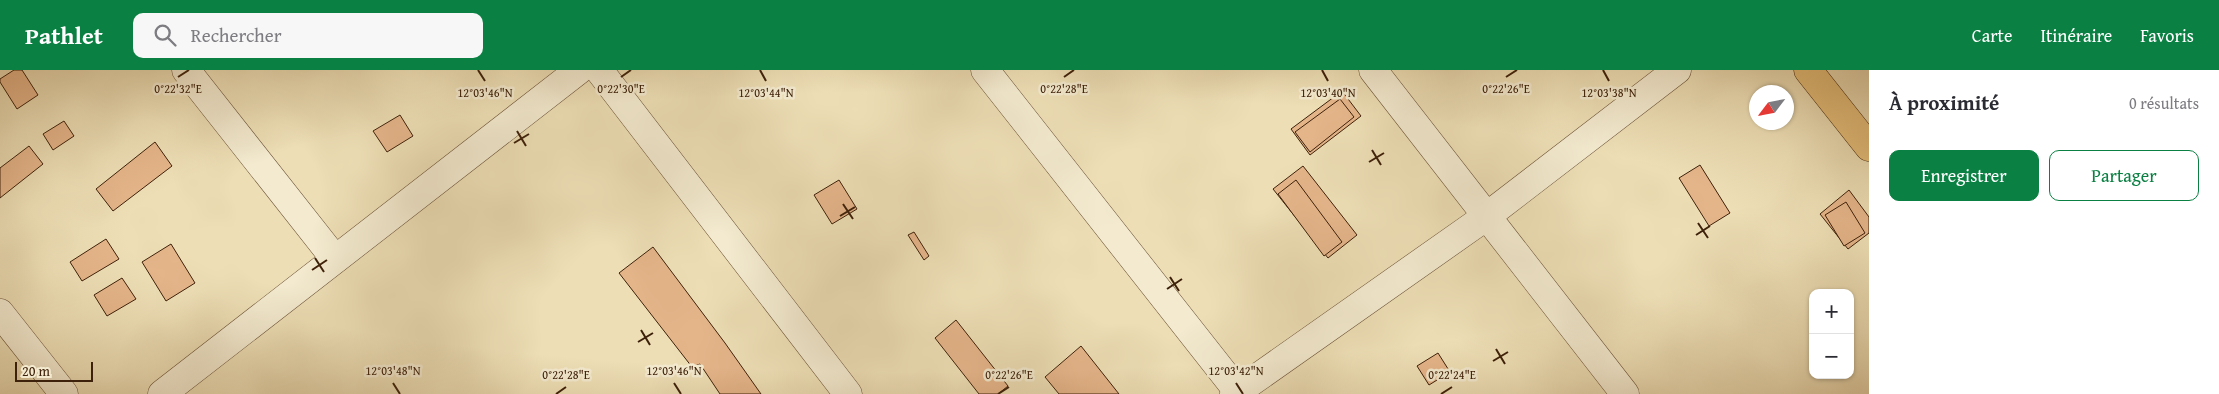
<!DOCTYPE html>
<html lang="fr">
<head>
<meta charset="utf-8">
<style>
	:root { --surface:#fff; --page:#f7f7f7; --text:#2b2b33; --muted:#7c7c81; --line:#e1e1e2; --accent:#0b8043 }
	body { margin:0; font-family:"Gentium Book Plus",serif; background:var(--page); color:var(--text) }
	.controls { position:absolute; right:15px; bottom:15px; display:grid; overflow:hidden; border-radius:10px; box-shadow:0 1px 4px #0004 }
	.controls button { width:45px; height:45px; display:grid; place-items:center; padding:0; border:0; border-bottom:1px solid var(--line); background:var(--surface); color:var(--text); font:25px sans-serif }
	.compass { position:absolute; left:1749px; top:15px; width:45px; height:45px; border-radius:50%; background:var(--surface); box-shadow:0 1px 4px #0004; rotate:238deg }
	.scale { position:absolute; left:15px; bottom:12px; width:78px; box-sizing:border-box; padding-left:5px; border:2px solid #3e210a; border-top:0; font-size:14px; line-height:18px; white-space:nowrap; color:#3e210a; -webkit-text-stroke:4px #f3eacf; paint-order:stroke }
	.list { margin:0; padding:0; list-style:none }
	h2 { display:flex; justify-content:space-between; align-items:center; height:65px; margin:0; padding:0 20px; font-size:21px }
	h2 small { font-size:16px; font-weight:400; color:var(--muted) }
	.actions { display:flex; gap:10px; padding:15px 20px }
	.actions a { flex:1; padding:11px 0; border:1px solid var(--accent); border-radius:10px; text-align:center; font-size:18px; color:var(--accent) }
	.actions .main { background:var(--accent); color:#fff }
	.icon { flex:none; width:28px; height:28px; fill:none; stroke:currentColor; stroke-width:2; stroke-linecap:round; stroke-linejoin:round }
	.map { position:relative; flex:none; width:1869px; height:324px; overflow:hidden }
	header { display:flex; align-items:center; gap:30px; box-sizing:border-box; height:70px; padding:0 25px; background:var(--accent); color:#fff }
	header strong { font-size:24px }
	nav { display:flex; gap:28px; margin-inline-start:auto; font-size:18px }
	.search { width:350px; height:45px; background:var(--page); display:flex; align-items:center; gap:12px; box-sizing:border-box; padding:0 18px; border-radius:10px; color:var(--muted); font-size:19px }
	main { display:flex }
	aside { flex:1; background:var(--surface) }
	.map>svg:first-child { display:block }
	.building { fill:#e5b58a; stroke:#3e210a }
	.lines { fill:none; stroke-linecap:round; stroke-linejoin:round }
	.minor-casing { stroke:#6a5035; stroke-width:29 }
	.trunk-casing { stroke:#3e210a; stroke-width:29 }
	.minor { stroke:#f3eacf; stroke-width:28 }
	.trunk { stroke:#e6bf7a; stroke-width:28 }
	.ticks { fill:none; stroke:#3e210a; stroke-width:2 }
	.ticks-label { font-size:12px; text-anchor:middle; fill:#3e210a; stroke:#f3eacf; stroke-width:5; stroke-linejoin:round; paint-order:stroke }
</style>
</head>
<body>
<header>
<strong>Pathlet</strong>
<div class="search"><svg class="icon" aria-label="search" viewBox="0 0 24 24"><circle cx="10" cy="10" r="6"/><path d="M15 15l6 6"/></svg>Rechercher</div>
<nav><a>Carte</a><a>Itinéraire</a><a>Favoris</a></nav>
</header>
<main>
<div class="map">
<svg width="1869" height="324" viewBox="0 0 1869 324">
	<rect width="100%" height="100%" fill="#eddeb5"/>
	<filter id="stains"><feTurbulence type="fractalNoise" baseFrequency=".004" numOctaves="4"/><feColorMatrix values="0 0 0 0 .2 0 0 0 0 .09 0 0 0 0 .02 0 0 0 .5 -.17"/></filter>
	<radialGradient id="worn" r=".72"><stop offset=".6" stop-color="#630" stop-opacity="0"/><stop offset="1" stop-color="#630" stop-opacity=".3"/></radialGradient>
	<g class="building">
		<polygon points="14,0 22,0 38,25 17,39 0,12 0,9"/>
		<polygon points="1342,21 1361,46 1310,85 1291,59"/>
		<polygon points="1340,29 1354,47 1310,82 1295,62"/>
		<polygon points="400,45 413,66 387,82 373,61"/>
		<polygon points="64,51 74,66 53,80 43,64"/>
		<polygon points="155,72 172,96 113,141 96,119"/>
		<polygon points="29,76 43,94 0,128 0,98"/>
		<polygon points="1700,95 1730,143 1709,156 1679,108"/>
		<polygon points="1303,96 1357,165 1328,188 1273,119"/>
		<polygon points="839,110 857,139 832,154 814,125"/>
		<polygon points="1296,110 1342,172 1324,186 1278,124"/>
		<polygon points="1849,120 1869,147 1869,163 1848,179 1820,144"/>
		<polygon points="1846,132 1865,163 1844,176 1825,145"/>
		<polygon points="914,162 929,186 924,190 908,165"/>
		<polygon points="106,169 119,189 82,211 70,192"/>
		<polygon points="171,174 195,213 166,231 142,192"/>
		<polygon points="653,177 725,273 761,324 720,324 700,294 692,297 619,203"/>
		<polygon points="122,208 136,229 107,246 94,225"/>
		<polygon points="956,250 1008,316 998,324 979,324 935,268"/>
		<polygon points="1081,276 1119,324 1059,324 1045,307"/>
		<polygon points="1438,283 1450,302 1429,315 1417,296"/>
	</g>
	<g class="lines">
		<g class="minor-casing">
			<g id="minor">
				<polyline points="186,0 335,189"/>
				<polyline points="599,0 848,324"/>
				<polyline points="985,0 1240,324"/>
				<polyline points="1373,0 1625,324"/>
				<polyline points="0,243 64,324"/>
				<polyline points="162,324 579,0"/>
				<polyline points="1234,324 1487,146 1677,0"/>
			</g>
		</g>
		<g class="trunk-casing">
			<polyline id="trunk" points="1808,0 1869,77"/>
		</g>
		<use href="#minor" class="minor"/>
		<use href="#trunk" class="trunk"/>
	</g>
	<path class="ticks" d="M478,0L485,11M760,0L766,11M1322,0L1328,11M1603,0L1609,11M178,7L189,0M621,7L631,0M1064,7L1074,0M1506,7L1517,0M517,61L526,76M514,73L529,64M1372,80L1381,95M1369,92L1384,83M843,134L853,149M840,146L855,137M1698,153L1708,168M1696,165L1710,156M315,188L324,202M312,200L327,190M1170,207L1179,221M1167,219L1182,209M641,260L650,275M638,272L653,263M1496,279L1505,294M1493,291L1508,282M393,313L400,324M674,313L681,324M1236,313L1243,324M556,324L566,317M998,324L1009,317M1441,324L1452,317"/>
	<g class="ticks-label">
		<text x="178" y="23">0°22'32"E</text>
		<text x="621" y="23">0°22'30"E</text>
		<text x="1064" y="23">0°22'28"E</text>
		<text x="1506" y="23">0°22'26"E</text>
		<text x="766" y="27">12°03'44"N</text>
		<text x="485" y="27">12°03'46"N</text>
		<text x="1328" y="27">12°03'40"N</text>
		<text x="1609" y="27">12°03'38"N</text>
		<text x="393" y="305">12°03'48"N</text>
		<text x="674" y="305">12°03'46"N</text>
		<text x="1236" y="305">12°03'42"N</text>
		<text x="566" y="309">0°22'28"E</text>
		<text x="1009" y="309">0°22'26"E</text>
		<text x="1452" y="309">0°22'24"E</text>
	</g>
	<rect width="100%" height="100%" filter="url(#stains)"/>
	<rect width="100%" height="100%" fill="url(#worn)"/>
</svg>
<div class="controls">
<button>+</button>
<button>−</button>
</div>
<svg class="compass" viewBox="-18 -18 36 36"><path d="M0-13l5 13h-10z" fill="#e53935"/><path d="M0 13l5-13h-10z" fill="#7c7c81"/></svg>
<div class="scale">20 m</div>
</div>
<aside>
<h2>À proximité<small>0 résultats</small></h2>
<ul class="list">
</ul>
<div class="actions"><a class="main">Enregistrer</a><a>Partager</a></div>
</aside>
</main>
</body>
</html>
